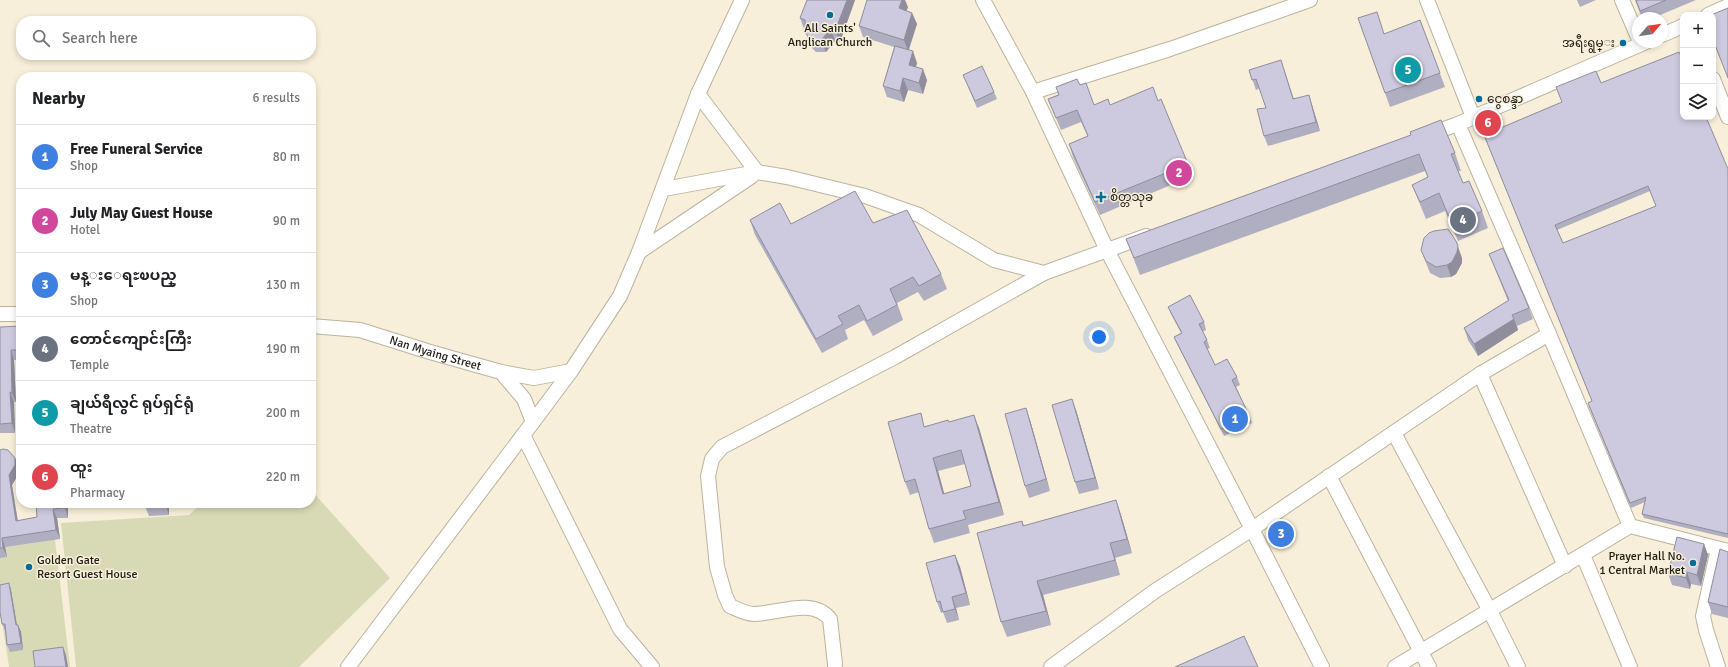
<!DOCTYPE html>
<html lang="en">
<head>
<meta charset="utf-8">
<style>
	:root { --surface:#fff; --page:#f6f6f6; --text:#202124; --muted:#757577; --line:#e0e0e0; --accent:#036c99 }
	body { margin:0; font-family:Signika,"Noto Sans Myanmar",sans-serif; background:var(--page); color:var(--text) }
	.controls { position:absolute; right:12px; top:12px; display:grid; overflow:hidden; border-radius:8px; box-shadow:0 2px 6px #0003 }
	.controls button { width:36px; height:36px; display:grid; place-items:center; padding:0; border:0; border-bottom:1px solid var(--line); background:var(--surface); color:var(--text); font:20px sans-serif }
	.compass { position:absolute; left:1632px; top:12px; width:36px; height:36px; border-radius:50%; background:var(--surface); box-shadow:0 2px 6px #0003; rotate:61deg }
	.you { position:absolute; left:1099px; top:337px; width:14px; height:14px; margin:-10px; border:3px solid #fff; border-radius:50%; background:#1a73e8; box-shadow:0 0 0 6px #1a73e833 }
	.badge { display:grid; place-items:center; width:26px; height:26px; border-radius:50%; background:var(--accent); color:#fff; font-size:13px; font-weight:700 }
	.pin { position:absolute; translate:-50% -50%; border:2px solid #fff; box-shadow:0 1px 4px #0006 }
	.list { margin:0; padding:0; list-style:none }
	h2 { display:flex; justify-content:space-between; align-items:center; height:52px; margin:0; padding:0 16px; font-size:17px }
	h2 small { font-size:13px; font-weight:400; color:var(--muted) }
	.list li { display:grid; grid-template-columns:26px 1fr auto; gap:12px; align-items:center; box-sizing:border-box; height:64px; padding:0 16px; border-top:1px solid var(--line) }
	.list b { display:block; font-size:15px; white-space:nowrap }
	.list p { margin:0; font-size:13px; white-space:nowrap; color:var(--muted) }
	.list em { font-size:13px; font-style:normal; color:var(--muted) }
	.icon { flex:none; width:22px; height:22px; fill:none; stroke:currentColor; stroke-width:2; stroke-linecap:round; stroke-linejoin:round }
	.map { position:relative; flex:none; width:1728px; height:667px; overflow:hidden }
	.search { position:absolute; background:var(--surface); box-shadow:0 2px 6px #0003; left:16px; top:16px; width:300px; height:44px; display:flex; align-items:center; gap:10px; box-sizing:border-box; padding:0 14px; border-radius:16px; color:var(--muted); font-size:15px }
	.panel { position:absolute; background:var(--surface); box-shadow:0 2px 6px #0003; left:16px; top:72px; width:300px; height:436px; border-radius:16px }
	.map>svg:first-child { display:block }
	.green { fill:#d8dab6 }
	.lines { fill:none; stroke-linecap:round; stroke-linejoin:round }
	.minor-casing { stroke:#bbb39e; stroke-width:16 }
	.minor { stroke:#fff; stroke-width:14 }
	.wall { fill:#b0aec1; fill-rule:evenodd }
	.shaded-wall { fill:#908d9d }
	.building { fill:#cdcae0; stroke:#908d9d; fill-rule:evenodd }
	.poi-dot { fill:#036c99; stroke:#f7efd9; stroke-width:1.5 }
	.labels { text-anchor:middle; stroke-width:3; stroke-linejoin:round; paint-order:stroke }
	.poi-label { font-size:12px; fill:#1d1a12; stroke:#f7efd9; text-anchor:start }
	.street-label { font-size:12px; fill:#1d1a12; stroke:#f7efd9 }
</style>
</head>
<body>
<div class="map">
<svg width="1728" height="667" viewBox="0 0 1728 667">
	<rect width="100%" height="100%" fill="#f7efd9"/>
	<g class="green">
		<polygon points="311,490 390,578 299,667 76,667 61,523 189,515 202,503 311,503"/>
		<polygon points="53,523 70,667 9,667 0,608 0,525"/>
	</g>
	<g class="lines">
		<g class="minor-casing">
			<g id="minor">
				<polyline points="983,0 1033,92 1107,250 1252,529 1322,667"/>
				<polyline points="1427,0 1473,117"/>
				<polyline points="1622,0 1638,37"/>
				<polyline points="1708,15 1728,6"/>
				<polyline points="1662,35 1683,26"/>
				<polyline points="1713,79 1728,117"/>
				<polyline points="1033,92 1170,49 1310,0"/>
				<polyline points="698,94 757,172"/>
				<polyline points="1458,124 1549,334 1630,526"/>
				<polyline points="1427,135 1458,124 1646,42"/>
				<polyline points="664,189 757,172 787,177 865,196 919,215 994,260 1044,273 1146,236"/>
				<polyline points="639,252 752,176"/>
				<polyline points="0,314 21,314"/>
				<path id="s1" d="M311,326L360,330L430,352L501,372L524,399L533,422"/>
				<polyline points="501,372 534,378 571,371"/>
				<polyline points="1480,374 1565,566"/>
				<polyline points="1394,433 1490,611 1518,667"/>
				<polyline points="523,435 620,629 652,667"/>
				<polyline points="1329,476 1429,667"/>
				<polyline points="1718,549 1703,616 1706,630 1718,667"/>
				<polyline points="1583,555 1630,667"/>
				<path d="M835,664L830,619C812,597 778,614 754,614C746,614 737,609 730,606L725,595L717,567L708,476L712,459L722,447L895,357L1044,273"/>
				<polyline points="348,667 533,422 571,371 620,296 639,252 698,94 742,0"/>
				<polyline points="1051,667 1155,591 1252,529 1480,374 1549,334"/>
				<polyline points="1395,667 1630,526 1728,551"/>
			</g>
		</g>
		<use href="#minor" class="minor"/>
	</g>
	<g class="wall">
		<polygon points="855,0 840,42 835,41 826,52 816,52 812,48 810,44 806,33 806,30 804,29 800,18"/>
		<polygon points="1577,0 1596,0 1580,7"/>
		<polygon points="1635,0 1696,0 1653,18 1642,18"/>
		<polygon points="908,7 906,11 912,13 917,24 909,50 917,63 916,67 927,80 923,94 908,90 904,102 887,97 883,86 894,47 863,37 859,26"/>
		<polygon points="1358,18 1384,34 1420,20 1445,87 1390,107"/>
		<polygon points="1284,69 1294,99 1312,105 1320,131 1268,146 1264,136 1266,108 1260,88 1256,90 1249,70"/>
		<polygon points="963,75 994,92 997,99 977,108 966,82"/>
		<path d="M1601,83L1728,169V538L1644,518L1642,514L1645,502L1631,508L1589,407L1592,401L1484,135L1562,102ZM1650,191L1656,206L1563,243L1557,230Z"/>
		<polygon points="1080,85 1094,105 1110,105 1158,101 1188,164 1192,176 1100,215 1073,157 1069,144 1088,137 1081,122 1061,130 1048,99"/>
		<polygon points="1411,135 1455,153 1461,171 1458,171 1463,183 1482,211 1488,228 1458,241 1445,211 1426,219 1412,185 1428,178 1425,171 1140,275 1126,239"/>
		<polygon points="750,220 791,224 873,223 941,274 947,289 924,301 918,292 897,303 903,320 873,336 864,320 845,330 848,339 822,353 755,235"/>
		<polygon points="1421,250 1462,258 1462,263 1456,274 1451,277 1440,278 1430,273"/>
		<polygon points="1489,254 1529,308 1533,319 1517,326 1518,330 1478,356 1468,340 1464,328 1508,301"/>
		<polygon points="1168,307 1204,322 1206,330 1202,332 1207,340 1210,348 1207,349 1215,365 1237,377 1240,385 1236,387 1249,415 1252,423 1224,436 1177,344 1174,337 1181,333 1171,314"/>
		<polygon points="21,326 21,360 14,360 16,402 14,402 15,433 0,433 0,327"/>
		<polygon points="1076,410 1099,489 1079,494 1075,482"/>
		<polygon points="1030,420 1050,491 1029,498 1025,486"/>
		<path d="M949,422L979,428L1004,515L968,525L970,533L934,543L929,529L919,492L910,495L905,482L925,426ZM965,464L971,486L944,494L938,471Z"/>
		<polygon points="0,450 19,467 18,475 12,485 18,521 37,517 36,503 68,503 68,518 57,518 60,539 5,547 7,557 0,558"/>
		<polygon points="1116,500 1121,515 1132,553 1115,558 1120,575 1043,595 1051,625 1007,637 1001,622 1022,521 1024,526"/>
		<polygon points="145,503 186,503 186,507 169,507 169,515 149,516 145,506"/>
		<polygon points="1704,544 1708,555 1701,586 1691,584 1690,589 1672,585 1668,573"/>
		<polygon points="1728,552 1728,618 1712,614 1708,602"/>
		<polygon points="955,555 960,567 970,605 956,608 959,620 947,623 943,612 941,613 937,602"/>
		<polygon points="9,583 11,590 17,625 18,625 21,632 23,650 10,652 7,645 5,631 2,624"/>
	</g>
	<g class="shaded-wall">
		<polygon points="847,0 855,0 840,42 835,31"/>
		<polygon points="902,0 905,0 908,7 903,20 899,8"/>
		<polygon points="912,13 917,24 908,51 904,40"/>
		<polygon points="831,29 835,41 826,52 821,40"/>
		<polygon points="1713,41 1716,49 1715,50 1713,45"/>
		<polygon points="913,51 917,63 913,76 909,65"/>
		<polygon points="923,69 927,80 923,94 919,83"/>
		<polygon points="903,78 908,90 904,102 900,91"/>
		<polygon points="1309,95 1312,105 1320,131 1316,122"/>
		<polygon points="1456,241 1462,258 1462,263 1456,274 1451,277 1447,265"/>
		<polygon points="1514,319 1518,330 1478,356 1474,344"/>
		<polygon points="11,350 14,360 16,402 12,393"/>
		<polygon points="10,392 14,402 15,433 12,423"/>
		<polygon points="1072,399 1076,410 1099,489 1095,478"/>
		<polygon points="1026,408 1030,420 1050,491 1046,479"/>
		<polygon points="974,415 979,428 1004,515 999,502"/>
		<polygon points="15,458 19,467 18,475 12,485 19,530 16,521 9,475"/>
		<polygon points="933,458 938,471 948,507 943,494"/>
		<polygon points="1116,500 1121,515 1132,553 1127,539"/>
		<polygon points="65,503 68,503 68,518 65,508"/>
		<polygon points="166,503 167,503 169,507 169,515 166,506"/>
		<polygon points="53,509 57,518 60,539 56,530"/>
		<polygon points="2,538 5,547 7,557 3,548"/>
		<polygon points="1110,543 1115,558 1120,575 1115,560"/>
		<polygon points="1704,544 1708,555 1701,586 1697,575"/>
		<polygon points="955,555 960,567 970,605 966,593"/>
		<polygon points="1687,572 1691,584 1690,589 1686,578"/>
		<polygon points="1037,581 1043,595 1051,625 1046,611"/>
		<polygon points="9,583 11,590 18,632 16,625"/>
		<polygon points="952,597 956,608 959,620 955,609"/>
		<polygon points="18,625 21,632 23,650 21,643"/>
		<polygon points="63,647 66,655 68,667 66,667"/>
	</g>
	<g class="building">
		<polygon points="807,0 847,0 835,31 831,29 821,40 812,41 808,37 806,33 805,20 800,18"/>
		<polygon points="867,0 902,0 899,8 912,13 904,40 859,26"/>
		<polygon points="1636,0 1666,0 1640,11"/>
		<polygon points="1728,8 1728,78 1713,40 1713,15 1711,15"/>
		<polygon points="1377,12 1384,34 1420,20 1440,73 1385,93 1358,18"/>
		<polygon points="895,46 913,51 909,65 923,69 919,83 903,78 900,91 883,86"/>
		<path d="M1679,52L1683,60V117H1706L1728,169V534L1642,514L1646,497L1630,503L1588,403L1592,401L1484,135L1562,102L1556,87L1596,71L1601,83ZM1648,186L1656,206L1563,243L1555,225Z"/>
		<polygon points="1281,60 1293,99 1309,95 1316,122 1264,136 1257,109 1266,108 1256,79 1252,80 1249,70"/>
		<polygon points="982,66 994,92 975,101 963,75"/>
		<polygon points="1077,79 1080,85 1086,83 1094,105 1108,99 1110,105 1153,87 1158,101 1161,99 1188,164 1095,202 1069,144 1088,136 1077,110 1056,118 1048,99 1059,95 1056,87"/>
		<polygon points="1441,120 1455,153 1451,154 1463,183 1469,181 1482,211 1452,224 1439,193 1420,202 1412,185 1428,177 1419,154 1134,258 1126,239 1411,135 1410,132"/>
		<polygon points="855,191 873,223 907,210 941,274 919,286 913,277 890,289 897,305 867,321 859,305 838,316 843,324 816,339 750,220 780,203 791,224"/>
		<polygon points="1448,229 1456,241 1458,246 1457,252 1452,262 1447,265 1436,267 1426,261 1421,250 1424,238 1429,233 1434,231"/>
		<polygon points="1503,248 1529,308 1512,315 1514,319 1474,344 1464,328 1509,300 1489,254"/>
		<polygon points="1190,295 1204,322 1199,324 1207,340 1204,342 1215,365 1227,359 1237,377 1232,380 1249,415 1221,429 1174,337 1182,333 1168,307"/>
		<polygon points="21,326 21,350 11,350 12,393 10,392 12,423 0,424 0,327"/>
		<polygon points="1072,399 1095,478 1075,482 1052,405"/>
		<polygon points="1026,408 1046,479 1025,486 1005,414"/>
		<path d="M921,413L924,427L948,420L949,422L974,415L999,502L963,511L966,519L929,529L915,479L905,482L888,422ZM961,450L971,486L943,494L933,458Z"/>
		<polygon points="3,449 8,450 15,458 15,465 9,475 16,521 37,517 36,503 65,503 65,508 53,509 56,530 2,538 3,548 0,548 0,450"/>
		<polygon points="1116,500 1127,539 1110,543 1115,560 1037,581 1046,611 1001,622 977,533 1022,521 1023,526"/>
		<rect x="145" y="503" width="21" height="3"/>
		<polygon points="1677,537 1704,544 1697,575 1687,572 1686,578 1668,573"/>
		<polygon points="1720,549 1728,552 1728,607 1708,602"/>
		<polygon points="955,555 966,593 952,597 955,609 943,612 940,601 937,602 926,563"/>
		<polygon points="9,583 16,625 18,625 21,643 7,645 5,624 2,624 0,612 0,585"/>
		<polygon points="1244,636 1258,667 1175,667"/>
		<polygon points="63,647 66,667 35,667 33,651"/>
	</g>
	<g class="poi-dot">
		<circle cx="830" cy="15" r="4"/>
		<circle cx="1623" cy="43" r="4"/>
		<circle cx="1479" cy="99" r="4"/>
		<path d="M1099 191h4v4h4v4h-4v4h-4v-4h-4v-4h4z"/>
		<circle cx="1693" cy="563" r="4"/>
		<circle cx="29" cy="567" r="4"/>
	</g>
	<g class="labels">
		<g class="poi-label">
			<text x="830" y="32" text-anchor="middle">All Saints'<tspan x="830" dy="14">Anglican Church</tspan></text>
			<text x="1615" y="47" text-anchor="end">အရီးရွမ္း</text>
			<text x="1487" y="103">ငွေစန္ဒာ</text>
			<text x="1110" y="201">စိတ္တသုခ</text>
			<text x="1685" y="560" text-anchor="end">Prayer Hall No.<tspan x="1685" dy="14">1 Central Market</tspan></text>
			<text x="37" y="564">Golden Gate<tspan x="37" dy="14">Resort Guest House</tspan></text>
		</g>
		<g class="street-label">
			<text dy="4" stroke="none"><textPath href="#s1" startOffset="128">Nan Myaing Street</textPath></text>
		</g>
	</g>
</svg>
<div class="controls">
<button>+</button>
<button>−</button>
<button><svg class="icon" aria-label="layers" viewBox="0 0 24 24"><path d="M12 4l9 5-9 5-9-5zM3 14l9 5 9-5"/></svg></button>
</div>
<svg class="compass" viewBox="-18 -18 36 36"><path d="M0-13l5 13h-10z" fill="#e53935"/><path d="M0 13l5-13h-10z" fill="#757577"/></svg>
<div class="you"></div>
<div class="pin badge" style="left:1235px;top:419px;background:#3f7fe0">1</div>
<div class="pin badge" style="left:1179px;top:173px;background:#d1479c">2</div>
<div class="pin badge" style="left:1281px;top:534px;background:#3f7fe0">3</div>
<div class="pin badge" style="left:1463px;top:220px;background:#6b7280">4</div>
<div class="pin badge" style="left:1408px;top:70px;background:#0f9aa8">5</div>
<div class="pin badge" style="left:1488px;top:123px;background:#e0444e">6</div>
<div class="search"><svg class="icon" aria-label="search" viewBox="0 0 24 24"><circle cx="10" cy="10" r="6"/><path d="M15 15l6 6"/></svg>Search here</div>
<section class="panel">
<h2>Nearby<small>6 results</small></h2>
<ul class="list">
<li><span class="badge" style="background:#3f7fe0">1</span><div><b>Free Funeral Service</b><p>Shop</p></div><em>80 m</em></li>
<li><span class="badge" style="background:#d1479c">2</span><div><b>July May Guest House</b><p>Hotel</p></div><em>90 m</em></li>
<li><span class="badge" style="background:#3f7fe0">3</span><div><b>မန္းေရႊၿပည္</b><p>Shop</p></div><em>130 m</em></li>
<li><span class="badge" style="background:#6b7280">4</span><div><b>တောင်ကျောင်းကြီး</b><p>Temple</p></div><em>190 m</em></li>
<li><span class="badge" style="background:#0f9aa8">5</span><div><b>ချယ်ရီလွင် ရုပ်ရှင်ရုံ</b><p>Theatre</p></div><em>200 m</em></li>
<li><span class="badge" style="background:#e0444e">6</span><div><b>ထူး</b><p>Pharmacy</p></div><em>220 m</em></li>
</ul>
</section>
</div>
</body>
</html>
